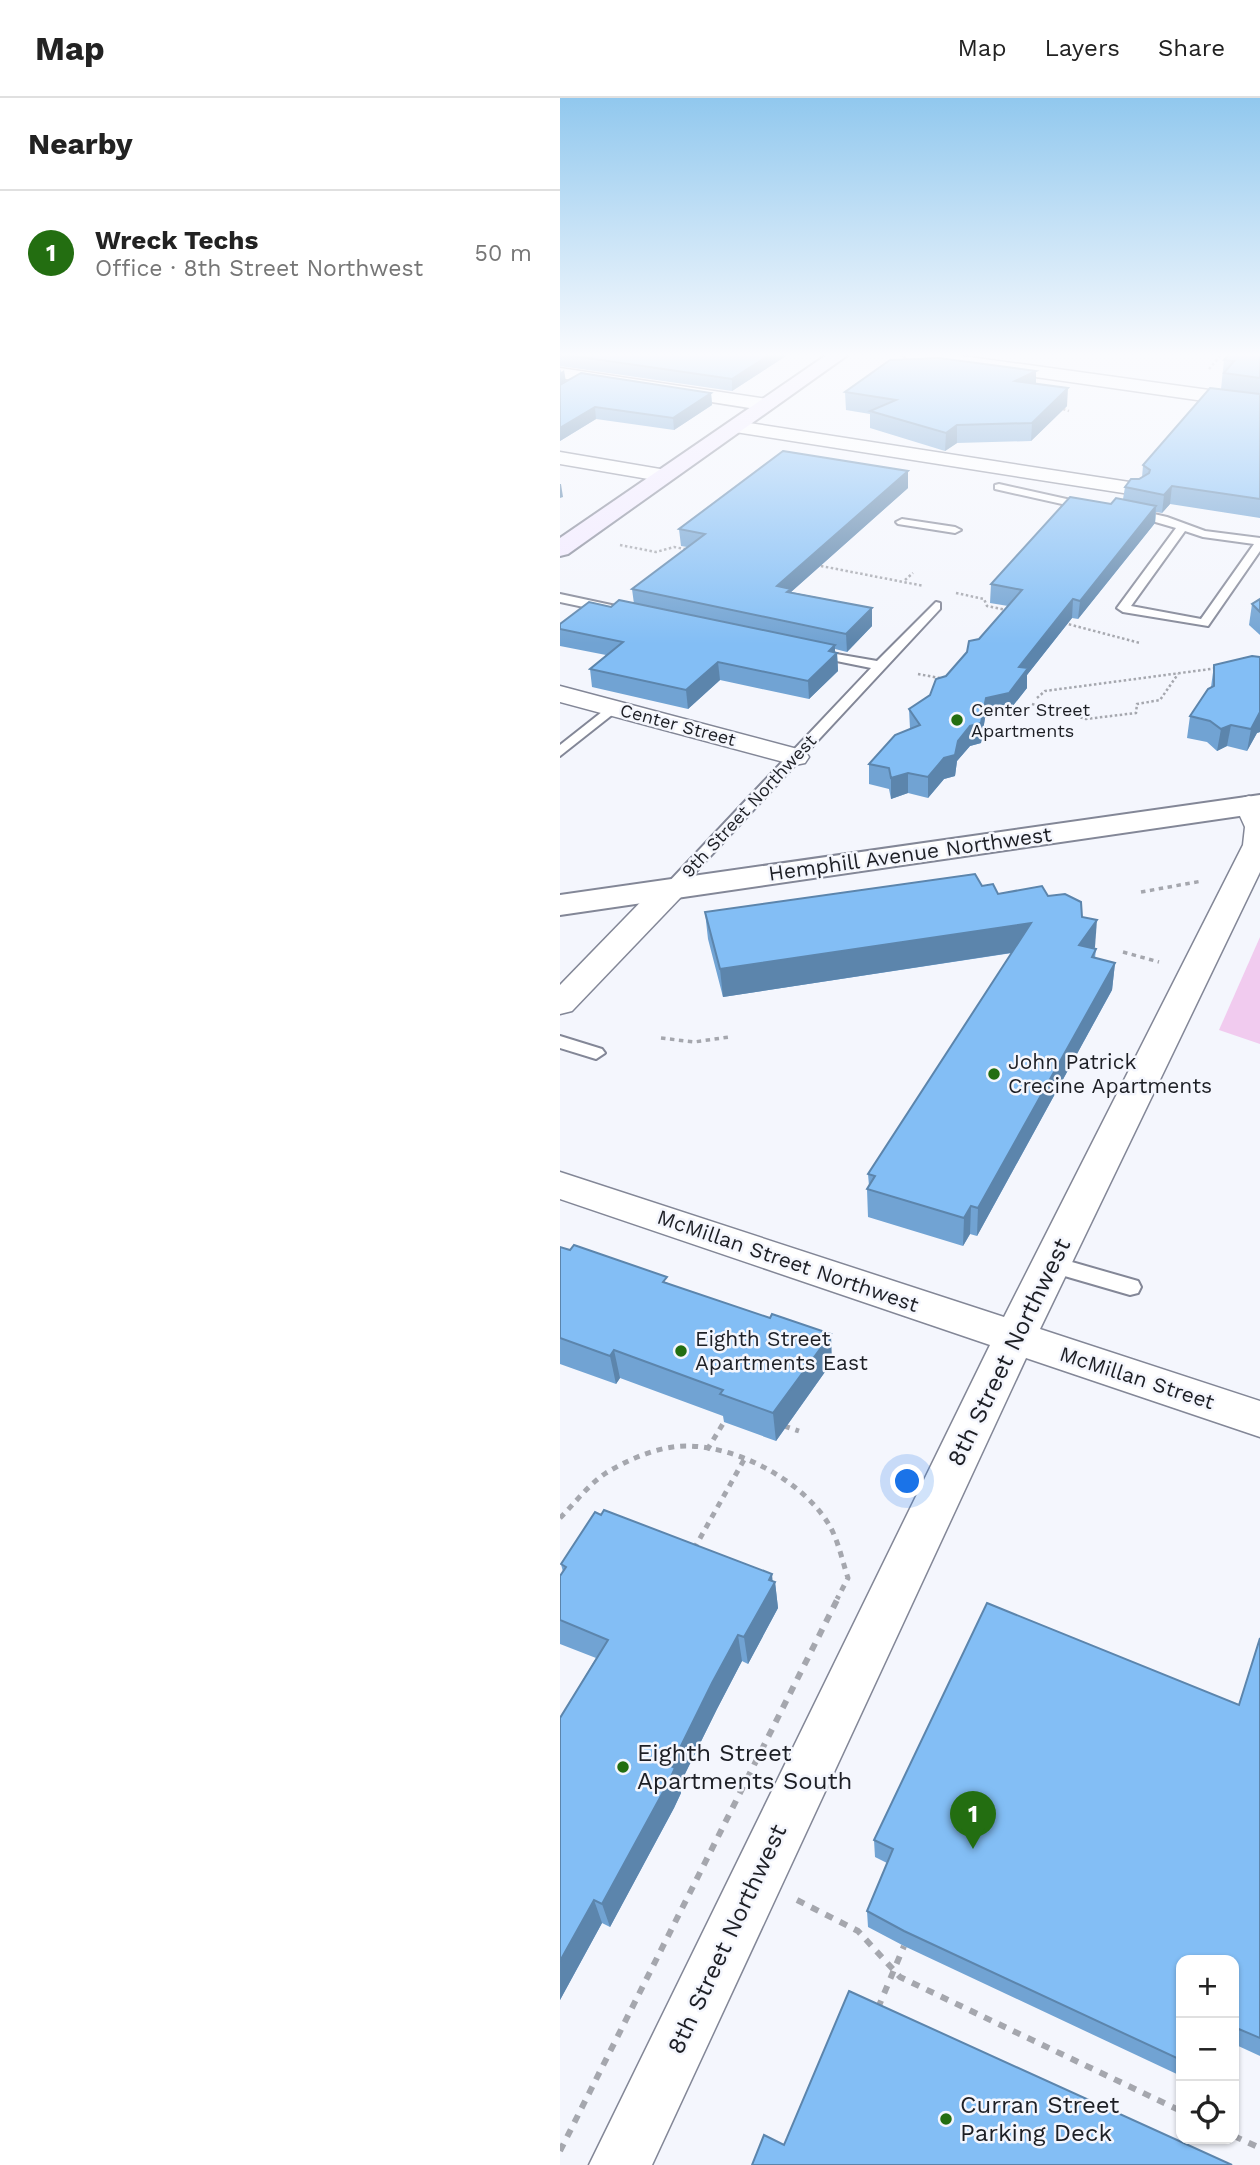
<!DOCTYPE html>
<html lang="en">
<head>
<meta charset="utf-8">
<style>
	:root { --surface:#fff; --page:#f6f6f6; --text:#222; --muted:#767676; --line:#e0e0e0; --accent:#236e11 }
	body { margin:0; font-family:"Work Sans",sans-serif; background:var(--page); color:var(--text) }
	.controls { position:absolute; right:21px; bottom:21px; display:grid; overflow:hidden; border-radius:14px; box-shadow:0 2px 5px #0004 }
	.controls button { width:63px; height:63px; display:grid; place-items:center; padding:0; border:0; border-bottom:2px solid var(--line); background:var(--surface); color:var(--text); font:35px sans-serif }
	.you { position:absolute; left:348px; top:1384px; width:24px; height:24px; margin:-18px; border:5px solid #fff; border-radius:50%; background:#1a73e8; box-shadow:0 0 0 10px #1a73e833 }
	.badge { display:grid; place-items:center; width:46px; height:46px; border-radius:50%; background:var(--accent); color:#fff; font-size:23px; font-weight:700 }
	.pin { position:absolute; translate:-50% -58px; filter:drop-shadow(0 2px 4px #0008) }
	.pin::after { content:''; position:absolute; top:37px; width:24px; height:21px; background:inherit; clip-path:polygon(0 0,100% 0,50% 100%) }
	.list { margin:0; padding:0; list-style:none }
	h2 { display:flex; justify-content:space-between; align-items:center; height:91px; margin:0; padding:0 28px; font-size:30px }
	h2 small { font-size:23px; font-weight:400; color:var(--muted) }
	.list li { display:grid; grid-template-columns:46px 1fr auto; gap:21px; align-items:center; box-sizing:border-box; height:126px; padding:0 28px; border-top:2px solid var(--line) }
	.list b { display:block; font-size:26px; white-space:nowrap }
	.list p { margin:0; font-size:23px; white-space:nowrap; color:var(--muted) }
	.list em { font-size:23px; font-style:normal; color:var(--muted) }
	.icon { flex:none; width:38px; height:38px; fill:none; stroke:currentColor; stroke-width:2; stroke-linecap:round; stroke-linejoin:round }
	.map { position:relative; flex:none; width:700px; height:2067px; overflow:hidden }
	header { display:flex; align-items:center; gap:42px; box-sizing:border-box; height:98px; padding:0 35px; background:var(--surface); border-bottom:2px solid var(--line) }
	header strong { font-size:33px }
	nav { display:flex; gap:38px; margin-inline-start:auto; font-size:24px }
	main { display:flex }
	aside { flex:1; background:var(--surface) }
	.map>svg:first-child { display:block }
	.green { fill:#f1cbef }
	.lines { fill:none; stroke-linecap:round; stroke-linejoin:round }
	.service-casing { stroke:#838797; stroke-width:4 }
	.minor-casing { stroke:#838797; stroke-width:3 }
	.tertiary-casing { stroke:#838797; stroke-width:4 }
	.secondary-casing { stroke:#838797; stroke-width:4 }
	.path-far3 { stroke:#a5a7ae; stroke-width:2.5; stroke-dasharray:2.5 2.5; stroke-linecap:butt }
	.path-far2 { stroke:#a5a7ae; stroke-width:3.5; stroke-dasharray:4.5 4.5; stroke-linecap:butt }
	.path-far1 { stroke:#a5a7ae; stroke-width:5; stroke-dasharray:6 6; stroke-linecap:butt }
	.path { stroke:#a5a7ae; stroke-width:6; stroke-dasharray:8 8; stroke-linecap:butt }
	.service { fill:#fff; fill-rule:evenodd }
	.minor { fill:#fff; fill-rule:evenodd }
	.tertiary { fill:#fff; fill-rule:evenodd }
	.secondary { fill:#f2eaff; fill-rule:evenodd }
	.path-bridge { stroke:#a5a7ae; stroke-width:6; stroke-dasharray:8 8; stroke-linecap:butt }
	.wall { fill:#71a3d3 }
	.shaded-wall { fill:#5c85ac }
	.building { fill:#83bef5; stroke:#5c85ac; stroke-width:2 }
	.poi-dot { fill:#236e11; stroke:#f4f6fd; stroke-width:2.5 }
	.labels { text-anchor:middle; stroke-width:5; stroke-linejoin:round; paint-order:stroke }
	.far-poi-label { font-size:18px; fill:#1d1f25; stroke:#f4f6fd; text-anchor:start }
	.far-street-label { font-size:18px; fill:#1d1f25; stroke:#f4f6fd }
	.street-label { font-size:21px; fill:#1d1f25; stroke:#f4f6fd }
	.poi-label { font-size:21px; fill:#1d1f25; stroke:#f4f6fd; text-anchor:start }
	.near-street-label { font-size:24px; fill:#1d1f25; stroke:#f4f6fd }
	.near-poi-label { font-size:24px; fill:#1d1f25; stroke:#f4f6fd; text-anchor:start }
</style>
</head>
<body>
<header>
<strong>Map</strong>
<nav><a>Map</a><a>Layers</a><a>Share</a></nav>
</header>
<main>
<aside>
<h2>Nearby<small></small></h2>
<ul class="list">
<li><span class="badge">1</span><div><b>Wreck Techs</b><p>Office · 8th Street Northwest</p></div><em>50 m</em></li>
</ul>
</aside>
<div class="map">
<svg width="700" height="2067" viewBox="0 0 700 2067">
	<rect width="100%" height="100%" fill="#f4f6fd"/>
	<polygon class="green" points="700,839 700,946 659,932"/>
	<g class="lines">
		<g class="service-casing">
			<g id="service">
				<polygon points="439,386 529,406 535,409 529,412 435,391 435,387"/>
				<path d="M572,411L607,419L645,433L700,440V453L648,528L563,514L557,510L616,430L568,416L566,414ZM625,433L643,439L694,446L641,521L571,508Z"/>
				<polygon points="342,421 395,429 401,432 395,435 338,426 336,424"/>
				<polygon points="0,496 56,508 58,511 52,515 0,504"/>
				<polygon points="376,504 380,505 380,511 117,794 105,794 105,788 311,570 247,557 247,551 317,563"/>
				<polygon points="52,606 59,610 57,613 0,658 0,647"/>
				<polygon points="0,938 42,951 45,955 36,961 0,950"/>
				<polygon points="491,1158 578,1183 581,1189 578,1195 570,1197 484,1172 481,1166 484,1160"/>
			</g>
		</g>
		<g class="minor-casing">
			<g id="minor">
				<polygon points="340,256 388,256 700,299 700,311 348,261"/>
				<polygon points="0,270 208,301 217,307 208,313 0,280"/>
				<polygon points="176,323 576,385 586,391 576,397 169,333 166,329"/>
				<polygon points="0,354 106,372 116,378 106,384 0,366"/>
				<polygon points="0,588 245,653 249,659 245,665 235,667 0,604"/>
				<polygon points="689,698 700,702 700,774 480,1231 700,1303 700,1339 466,1260 92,2067 29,2067 430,1247 0,1101 0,1074 444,1219 683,747 685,729 675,707 679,701"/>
				<polygon points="111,782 122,784 126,791 122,798 12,913 0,916 0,887 100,784"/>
			</g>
		</g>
		<g class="tertiary-casing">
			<polygon id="tertiary" points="700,697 700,715 0,817 0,797"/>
		</g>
		<g class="secondary-casing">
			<polygon id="secondary" points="268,256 289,256 8,456 0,458 0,440"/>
		</g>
		<g class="path-far3">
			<polyline points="649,271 662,256"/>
			<polyline points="503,311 509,313"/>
			<polyline points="60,447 96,454 114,449 130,452"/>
			<polyline points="256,467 364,488"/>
			<polyline points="345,482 353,475"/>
			<polyline points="396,495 424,501 427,508 451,513"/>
			<polyline points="504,525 580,545"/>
			<polyline points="358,576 385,581"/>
			<polyline points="477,600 485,593 658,570"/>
			<polyline points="472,606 526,621 576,615 577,606 600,602 618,576"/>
		</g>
		<g class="path-far2">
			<polyline points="581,794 642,783"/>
			<polyline points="563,854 599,864"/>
			<polyline points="101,940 134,944 169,939"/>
		</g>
		<g class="path-far1">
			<polyline points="224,1328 239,1333"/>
			<polyline points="147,1352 164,1324"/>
			<path d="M0,1420C15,1405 28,1387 46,1375C69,1361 99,1348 126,1348C177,1348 241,1382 268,1425C278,1441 282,1462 288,1480L277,1501"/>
			<polyline points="134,1451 185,1360"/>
		</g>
		<g class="path">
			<polyline points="237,1802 298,1833 340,1879 621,2013"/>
			<polyline points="674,2038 700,2050"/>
			<polyline points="0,2053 278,1500"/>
		</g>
		<use href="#service" class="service"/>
		<use href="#minor" class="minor"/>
		<use href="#tertiary" class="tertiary"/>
		<use href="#secondary" class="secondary"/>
		<polyline class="path-bridge" points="318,1910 344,1848"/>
	</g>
	<g class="wall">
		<polygon points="0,256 229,256 172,293 0,268"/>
		<polygon points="700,256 700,420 610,406 602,415 596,414 595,425 518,521 512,520 467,577 467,590 448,614 425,620 421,645 410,648 397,663 395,678 384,681 368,700 348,695 331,701 329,691 309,686 309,666 350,631 349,611 370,597 448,508 430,505 431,486 551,406 563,401 565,389 582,380 583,367 661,291 664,262"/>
		<polygon points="0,271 6,283 151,295 152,307 114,332 36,321 0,343"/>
		<polygon points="476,273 476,286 507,308 471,343 397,345 385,353 310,330 310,316 286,312 285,294"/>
		<polygon points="348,390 231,494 312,510 312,528 287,554 275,551 275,555 277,555 278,573 249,601 160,582 128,611 32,589 30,571 46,557 0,548 0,526 51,509 74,506 72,491 127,449 121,448 119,431"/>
		<polygon points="700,501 700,537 689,527 692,506"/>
		<polygon points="700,559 700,634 697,635 687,653 667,648 657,653 647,644 627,640 630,618 651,589 654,567"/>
		<polygon points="422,788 438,796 488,798 522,819 535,849 533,851 536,851 535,860 555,865 552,892 417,1138 410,1136 403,1148 308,1119 307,1091 309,1088 308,1076 452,855 163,899 148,841 145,814"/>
		<polygon points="0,1149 108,1185 272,1264 216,1343 164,1324 163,1318 60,1280 56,1286 0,1266"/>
		<polygon points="1,1466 213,1483 215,1484 218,1510 188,1566 182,1563 157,1611 119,1688 121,1695 114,1710 50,1829 42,1825 0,1902 0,1620 36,1560 0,1546 0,1478 3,1474"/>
		<polygon points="700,1540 700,1958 674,1946 674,1862 621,1862 621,1978 344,1848 308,1829 307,1813 327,1765 315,1759 314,1742 679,1607"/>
	</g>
	<g class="shaded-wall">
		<polygon points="211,256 229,256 172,293 172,281"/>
		<polygon points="4,272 6,284 0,288 0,275"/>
		<polygon points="476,273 476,290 455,283"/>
		<polygon points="508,290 507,308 471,343 472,325"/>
		<polygon points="151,295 152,307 114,332 113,320"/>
		<polygon points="35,309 36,321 0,343 0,330"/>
		<polygon points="397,327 397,345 385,353 386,335"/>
		<polygon points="348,373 348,390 231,494 232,509 217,488"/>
		<polygon points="0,386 1,386 3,399 0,400"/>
		<polygon points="612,388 610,406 602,415 604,397"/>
		<polygon points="596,408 595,425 518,521 520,503"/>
		<polygon points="513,501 512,520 467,577 467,590 448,614 425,620 421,645 410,648 397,663 395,678 384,681 368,700 368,679 398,643 426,600 459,569"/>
		<polygon points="312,510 312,528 287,554 286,536"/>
		<polygon points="275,547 275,557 277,555 278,573 249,601 248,583 269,553"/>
		<polygon points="158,564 160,582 128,611 126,592"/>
		<polygon points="700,614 700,634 697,635 687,653 691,631"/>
		<polygon points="671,627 667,648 657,653 661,631"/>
		<polygon points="348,675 348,695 331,701 331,680"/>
		<polygon points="537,822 535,849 517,875 519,847"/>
		<polygon points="471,825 469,852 163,899 160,871"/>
		<polygon points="555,865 552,892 417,1138 418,1110"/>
		<polygon points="411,1108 410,1136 403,1148 404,1120"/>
		<polygon points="271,1236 272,1264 216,1343 213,1315"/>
		<polygon points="54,1252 60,1280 56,1286 50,1258"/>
		<polygon points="212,1476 213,1487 215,1484 218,1510 188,1566 184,1539"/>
		<polygon points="178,1537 182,1563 157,1611 119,1688 121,1695 114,1710 50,1829 42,1806 152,1585"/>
		<polygon points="34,1802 42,1825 0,1902 0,1863"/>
	</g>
	<g class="building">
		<polygon points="0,256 211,256 172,281"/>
		<polygon points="669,256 700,256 700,280 664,275 674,263 664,262"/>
		<polygon points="379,260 476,273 455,283 508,290 472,325 397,327 386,335 310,313 336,302 285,294 330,262"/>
		<polygon points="21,275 151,295 113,320 35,309 0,330 0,287"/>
		<polygon points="650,290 700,296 700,401 612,388 604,397 565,389 571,381 579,381 589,375 590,372 583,367"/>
		<polygon points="223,353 348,373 217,488 231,491 227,494 312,510 286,536 72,491 145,436 119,431"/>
		<polygon points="510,399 551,406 556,400 596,408 520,503 513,501 459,569 468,570 449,595 426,600 421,625 410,628 398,643 395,657 384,660 368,679 348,675 331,680 329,670 309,666 335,637 360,627 349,611 370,597 376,581 386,578 407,554 409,543 419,541 462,492 431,486"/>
		<polygon points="700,501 700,514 692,506"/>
		<polygon points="59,502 275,547 269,553 277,555 248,583 158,564 126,592 30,571 63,544 0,531 0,526 29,504 51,509"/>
		<polygon points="692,558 700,559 700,614 691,631 671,627 661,631 650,623 630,618 648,591 654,588 654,567"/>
		<polygon points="415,776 422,788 433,786 438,796 482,788 488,798 505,796 521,804 522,819 537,822 519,847 536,851 532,859 555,865 418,1110 411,1108 404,1120 307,1091 315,1078 308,1076 471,825 160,871 145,814"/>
		<polygon points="14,1147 107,1179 103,1184 210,1220 212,1216 271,1236 213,1315 160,1296 163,1292 54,1252 50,1258 0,1240 0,1149 10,1152"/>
		<polygon points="44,1412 212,1476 209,1482 215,1484 184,1539 178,1537 152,1585 111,1668 115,1670 108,1685 42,1806 34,1802 0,1863 0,1620 48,1542 0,1522 0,1478 6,1469 1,1466 35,1414 41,1417"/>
		<polygon points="427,1505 679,1607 700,1540 700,1940 674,1929 674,1862 621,1862 621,1962 344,1833 307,1813 333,1751 314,1742"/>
		<polygon points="289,1893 672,2067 192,2067 204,2037 224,2047"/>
	</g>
	<linearGradient id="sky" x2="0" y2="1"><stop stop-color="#91c8ee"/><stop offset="0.47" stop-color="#fafbfe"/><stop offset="1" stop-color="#fafbfe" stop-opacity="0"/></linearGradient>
	<rect width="700" height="546" fill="url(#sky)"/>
	<g class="poi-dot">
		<circle cx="397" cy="622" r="7"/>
		<circle cx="434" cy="976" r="7"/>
		<circle cx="121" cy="1253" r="7"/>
		<circle cx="63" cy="1669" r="7"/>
		<circle cx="386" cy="2021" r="7"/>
	</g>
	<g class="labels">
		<g class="far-poi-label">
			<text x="411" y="618">Center Street<tspan x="411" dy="21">Apartments</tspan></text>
		</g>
		<g class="far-street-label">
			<text transform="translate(118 627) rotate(15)" y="6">Center Street</text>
			<text transform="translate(189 708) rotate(-47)" y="6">9th Street Northwest</text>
		</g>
		<g class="street-label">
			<text transform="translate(350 756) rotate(-8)" y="7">Hemphill Avenue Northwest</text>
			<text transform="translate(228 1163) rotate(19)" y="7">McMillan Street Northwest</text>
			<text transform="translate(577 1280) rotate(18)" y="7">McMillan Street</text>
		</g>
		<g class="poi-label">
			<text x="448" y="971">John Patrick<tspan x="448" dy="24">Crecine Apartments</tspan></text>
			<text x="135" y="1248">Eighth Street<tspan x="135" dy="24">Apartments East</tspan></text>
		</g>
		<g class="near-street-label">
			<text transform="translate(449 1254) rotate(-64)" y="8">8th Street Northwest</text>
			<text transform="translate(167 1841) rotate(-65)" y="8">8th Street Northwest</text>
		</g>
		<g class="near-poi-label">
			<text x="77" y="1663">Eighth Street<tspan x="77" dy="28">Apartments South</tspan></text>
			<text x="400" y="2015">Curran Street<tspan x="400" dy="28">Parking Deck</tspan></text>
		</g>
	</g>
</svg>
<div class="controls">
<button>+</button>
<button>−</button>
<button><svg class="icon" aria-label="locate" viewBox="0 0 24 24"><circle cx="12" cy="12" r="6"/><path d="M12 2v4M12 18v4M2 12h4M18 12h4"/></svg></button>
</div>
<div class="you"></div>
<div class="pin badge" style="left:413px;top:1751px">1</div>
</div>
</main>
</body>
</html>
